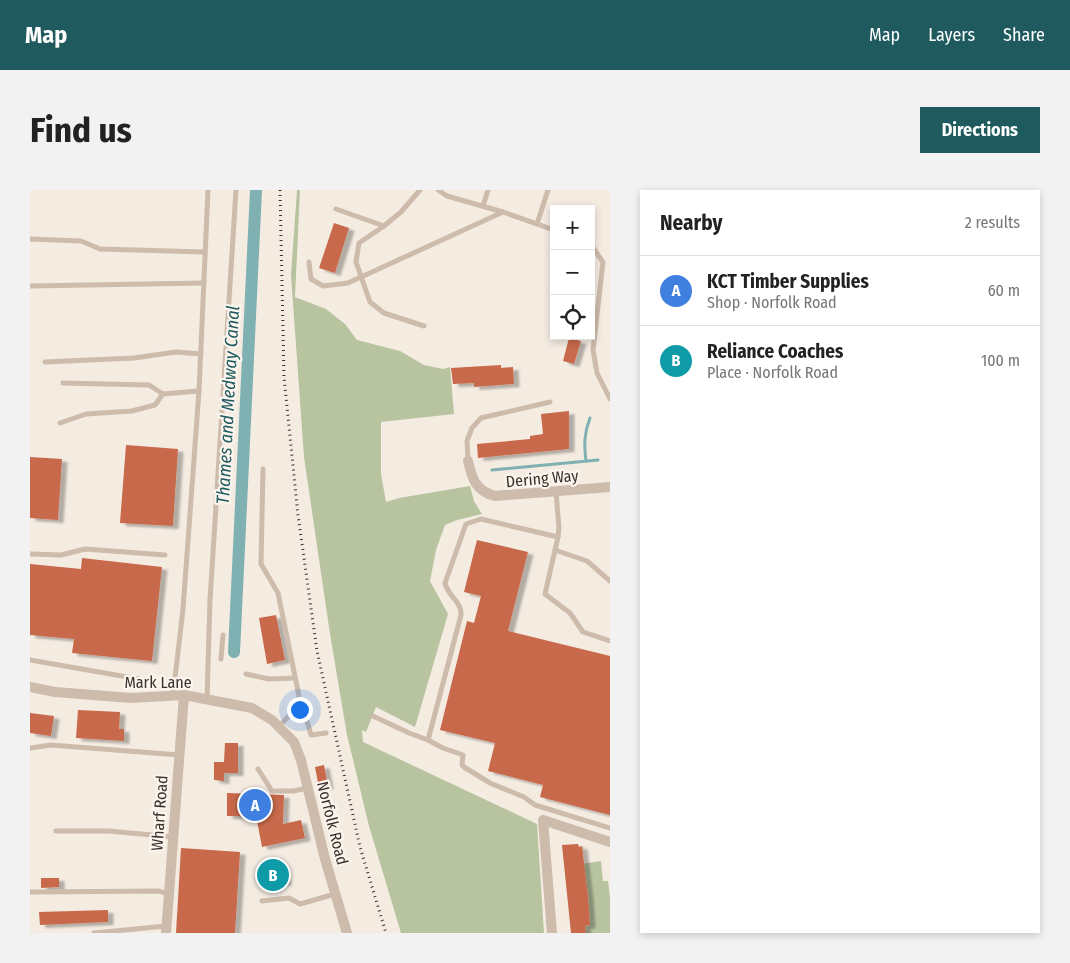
<!DOCTYPE html>
<html lang="en">
<head>
<meta charset="utf-8">
<style>
	:root { --surface:#fff; --page:#f2f2f2; --text:#222; --muted:#767676; --line:#e0e0e0; --accent:#1f5a5e }
	body { margin:0; font-family:"Fira Sans Condensed",sans-serif; background:var(--page); color:var(--text) }
	.controls { position:absolute; right:15px; top:15px; display:grid; overflow:hidden; border-radius:0px; box-shadow:0 2px 8px #0003 }
	.controls button { width:45px; height:45px; display:grid; place-items:center; padding:0; border:0; border-bottom:1px solid var(--line); background:var(--surface); color:var(--text); font:25px sans-serif }
	.you { position:absolute; left:269px; top:519px; width:18px; height:18px; margin:-12px; border:4px solid #fff; border-radius:50%; background:#1a73e8; box-shadow:0 0 0 8px #1a73e833 }
	.badge { display:grid; place-items:center; width:32px; height:32px; border-radius:50%; background:var(--accent); color:#fff; font-size:16px; font-weight:700 }
	.pin { position:absolute; translate:-50% -50%; border:2px solid #fff; box-shadow:0 1px 5px #0006 }
	.list { margin:0; padding:0; list-style:none }
	h2 { display:flex; justify-content:space-between; align-items:center; height:65px; margin:0; padding:0 20px; font-size:21px }
	h2 small { font-size:16px; font-weight:400; color:var(--muted) }
	.list li { display:grid; grid-template-columns:32px 1fr auto; gap:15px; align-items:center; box-sizing:border-box; height:70px; padding:0 20px; border-top:1px solid var(--line) }
	.list b { display:block; font-size:19px; white-space:nowrap }
	.list p { margin:0; font-size:16px; white-space:nowrap; color:var(--muted) }
	.list em { font-size:16px; font-style:normal; color:var(--muted) }
	.icon { flex:none; width:28px; height:28px; fill:none; stroke:currentColor; stroke-width:2; stroke-linecap:round; stroke-linejoin:round }
	.map { position:relative; flex:none; width:580px; height:743px; overflow:hidden; border-radius:0px }
	header { display:flex; align-items:center; gap:30px; box-sizing:border-box; height:70px; padding:0 25px; background:var(--accent); color:#fff }
	header strong { font-size:24px }
	nav { display:flex; gap:28px; margin-inline-start:auto; font-size:18px }
	.intro { display:flex; align-items:center; justify-content:space-between; box-sizing:border-box; height:120px; padding:0 30px }
	h1 { margin:0; font-size:35px }
	.button { padding:12px 22px; border-radius:0px; background:var(--accent); color:#fff; font-size:18px; font-weight:700 }
	main { display:flex; gap:30px; padding:0 30px }
	aside { flex:1; background:var(--surface); border-radius:0px; box-shadow:0 2px 8px #0003 }
	.map>svg:first-child { display:block }
	.green { fill:#b8c4a0 }
	.lines { fill:none; stroke-linecap:round; stroke-linejoin:round }
	.stream { stroke:#7fb0b2; stroke-width:3 }
	.canal { stroke:#7fb0b2; stroke-width:12 }
	.building { fill:#c8694b; filter:url(#shadow) }
	.service { stroke:#cdbbac; stroke-width:5 }
	.minor { stroke:#cdbbac; stroke-width:10 }
	.rail { stroke:#3b302b; stroke-width:3; stroke-dasharray:1 4; stroke-linecap:butt }
	.labels { text-anchor:middle; stroke-width:4.5; stroke-linejoin:round; paint-order:stroke }
	.street-label { font-size:16px; fill:#3b302b; stroke:#fbf5ee }
	.water-label { font-size:18px; font-style:italic; fill:#1f5a5e; stroke:#fbf5ee }
</style>
</head>
<body>
<header>
<strong>Map</strong>
<nav><a>Map</a><a>Layers</a><a>Share</a></nav>
</header>
<div class="intro"><h1>Find us</h1><a class="button">Directions</a></div>
<main>
<div class="map">
<svg width="580" height="743" viewBox="0 0 580 743">
	<defs>
		<filter id="shadow"><feDropShadow dx="5.5" dy="3" stdDeviation="1" flood-color="#0004"/></filter>
	</defs>
	<rect width="100%" height="100%" fill="#f4ebe1"/>
	<g class="green">
		<polygon points="267,0 270,0 265,107 296,119 315,134 327,150 370,161 394,175 413,179 420,177 424,224 351,232 351,284 356,312 369,308 440,296 444,311 452,324 427,330 415,335 406,360 400,391 418,424 385,537 346,517 336,542 332,540 333,552 507,634 514,743 371,743 339,636 317,545 300,444 274,267 261,85"/>
		<polygon points="571,671 573,691 578,691 580,707 580,743 556,743 555,736 560,735 557,697 551,674"/>
	</g>
	<g class="lines">
		<g class="stream">
			<path d="M556,271C554,255 554,243 560,228"/>
			<polyline points="462,280 568,270"/>
		</g>
		<polyline class="canal" points="204,462 226,0"/>
	</g>
	<g class="building">
		<polygon points="304,33 319,38 305,83 289,78"/>
		<polygon points="539,148 551,151 544,174 533,171"/>
		<polygon points="471,175 471,178 483,177 484,194 444,197 444,193 423,194 421,178"/>
		<polygon points="539,221 539,259 448,268 447,254 500,249 500,246 513,244 511,224"/>
		<polygon points="96,255 148,259 143,336 90,333"/>
		<polygon points="0,267 32,269 28,330 0,328"/>
		<polygon points="447,350 498,362 478,441 580,466 580,625 510,607 513,595 458,581 465,553 410,540 437,431 444,433 451,406 434,402"/>
		<polygon points="52,368 132,377 122,471 42,463 44,449 0,445 0,374 51,379"/>
		<polygon points="246,425 255,470 237,474 229,428"/>
		<polygon points="48,520 90,522 89,539 94,539 94,551 46,548"/>
		<polygon points="0,523 24,526 21,546 0,543"/>
		<polygon points="195,553 208,553 208,583 194,583 194,591 184,590 184,572 194,572"/>
		<polygon points="294,575 298,596 289,598 285,577"/>
		<polygon points="197,603 254,605 253,634 271,630 275,648 232,657 226,626 197,626"/>
		<polygon points="548,654 549,657 552,656 558,706 560,735 555,736 556,743 541,743 532,655"/>
		<polygon points="151,658 210,662 205,743 146,743"/>
		<polygon points="252,674 256,692 234,696 230,679"/>
		<polygon points="11,688 29,688 29,697 11,698"/>
		<polygon points="78,720 78,732 10,735 9,722"/>
	</g>
	<g class="lines">
		<g class="service">
			<polyline points="408,0 417,6 473,22"/>
			<polyline points="453,16 458,0"/>
			<polyline points="306,19 354,36 371,22 390,0"/>
			<polyline points="507,34 518,0"/>
			<polyline points="354,36 329,53 326,72 340,112 354,123 394,136"/>
			<polyline points="0,49 51,51 70,59 175,62"/>
			<polyline points="561,55 573,72 563,160 567,183 580,209"/>
			<polyline points="279,72 281,89 293,96 318,93 473,22 524,40"/>
			<polyline points="0,96 174,93"/>
			<polyline points="15,172 104,168 146,162 171,164"/>
			<polyline points="33,193 119,195 133,204"/>
			<polyline points="30,233 56,224 102,221 125,215 133,204 169,201"/>
			<polyline points="438,271 437,251 442,238 451,228 520,212"/>
			<polyline points="233,279 231,374 248,403 269,506 264,521 249,536"/>
			<polyline points="526,302 529,338 528,347 515,404 540,423 553,442 580,451"/>
			<path d="M528,347L451,329L436,334L415,393C417,405 432,412 431,425L398,550L413,558L433,565L432,575L434,577L460,593L494,607L505,615L580,638"/>
			<polyline points="525,360 557,371 580,391"/>
			<polyline points="0,364 31,365 55,359 135,365"/>
			<polyline points="191,469 193,445"/>
			<polyline points="0,470 109,489"/>
			<polyline points="216,484 239,489 265,488"/>
			<polyline points="143,505 153,419 169,201 178,0"/>
			<polyline points="177,509 180,410 206,0"/>
			<polyline points="264,521 277,531 281,545 296,543"/>
			<polyline points="343,526 379,543 398,550"/>
			<polyline points="0,558 21,555 149,565"/>
			<polyline points="228,579 242,601 263,601 278,598"/>
			<polyline points="26,641 79,641 143,647"/>
			<polyline points="0,702 129,701 138,704"/>
			<polyline points="232,711 259,708 270,714 305,704"/>
			<polyline points="64,743 136,736"/>
		</g>
		<g class="minor">
			<path d="M438,271C442,289 446,301 465,306L580,297"/>
			<polyline points="0,497 25,502 101,508 154,505 222,518 242,530 264,552 271,570 295,669 317,743"/>
			<polyline points="136,743 154,505"/>
			<polyline points="522,743 513,630 580,652"/>
		</g>
		<polyline class="rail" points="250,0 254,187 268,325 287,461 330,657 356,743"/>
	</g>
	<g class="labels">
		<g class="street-label">
			<text transform="translate(512 288) rotate(-5)" y="6">Dering Way</text>
			<text x="128" y="498">Mark Lane</text>
			<text transform="translate(129 623) rotate(-86)" y="6">Wharf Road</text>
			<text transform="translate(303 633) rotate(76)" y="6">Norfolk Road</text>
		</g>
		<g class="water-label">
			<text transform="translate(198 215) rotate(-87)" y="6">Thames and Medway Canal</text>
		</g>
	</g>
</svg>
<div class="controls">
<button>+</button>
<button>−</button>
<button><svg class="icon" aria-label="locate" viewBox="0 0 24 24"><circle cx="12" cy="12" r="6"/><path d="M12 2v4M12 18v4M2 12h4M18 12h4"/></svg></button>
</div>
<div class="you"></div>
<div class="pin badge" style="left:225px;top:615px;background:#3f7fe0">A</div>
<div class="pin badge" style="left:243px;top:685px;background:#0f9aa8">B</div>
</div>
<aside>
<h2>Nearby<small>2 results</small></h2>
<ul class="list">
<li><span class="badge" style="background:#3f7fe0">A</span><div><b>KCT Timber Supplies</b><p>Shop · Norfolk Road</p></div><em>60 m</em></li>
<li><span class="badge" style="background:#0f9aa8">B</span><div><b>Reliance Coaches</b><p>Place · Norfolk Road</p></div><em>100 m</em></li>
</ul>
</aside>
</main>
</body>
</html>
